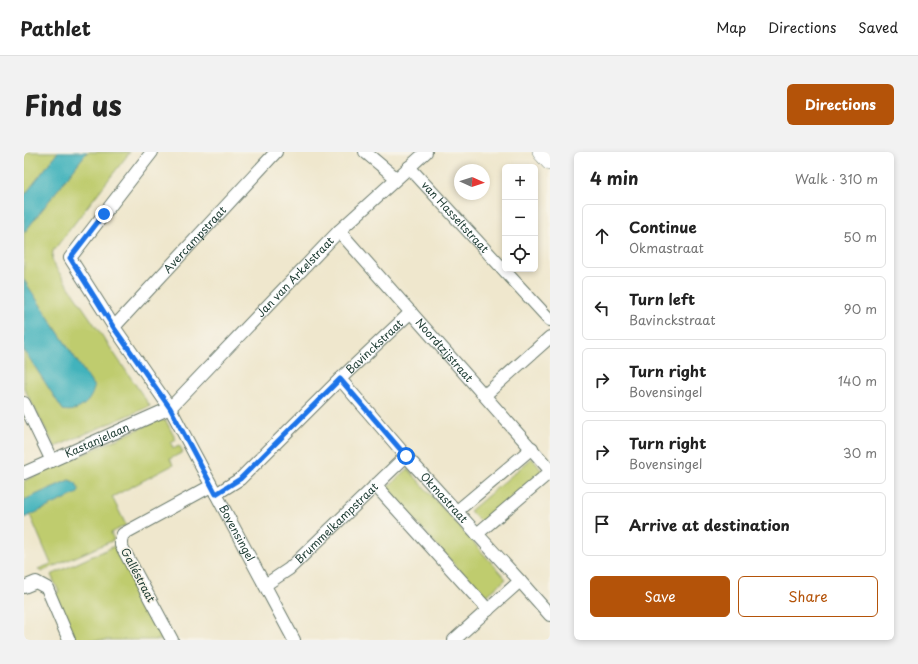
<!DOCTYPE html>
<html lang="en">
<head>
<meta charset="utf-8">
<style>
	:root { --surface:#fff; --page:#f2f2f2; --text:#222; --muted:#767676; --line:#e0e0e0; --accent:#b45309 }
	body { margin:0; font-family:"Playpen Sans",sans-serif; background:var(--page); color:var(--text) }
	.controls { position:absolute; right:12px; top:12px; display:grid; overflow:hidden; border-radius:6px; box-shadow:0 2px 6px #0003 }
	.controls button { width:36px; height:36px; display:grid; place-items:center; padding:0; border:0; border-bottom:1px solid var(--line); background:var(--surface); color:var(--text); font:20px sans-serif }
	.compass { position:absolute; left:430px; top:12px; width:36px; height:36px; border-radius:50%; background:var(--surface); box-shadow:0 2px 6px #0003; rotate:93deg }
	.stop { position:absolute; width:12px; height:12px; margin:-9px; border:3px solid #1a73e8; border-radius:50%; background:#fff }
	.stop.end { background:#1a73e8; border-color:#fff; box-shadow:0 1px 4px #0008 }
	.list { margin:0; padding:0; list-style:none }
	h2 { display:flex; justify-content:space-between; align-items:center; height:52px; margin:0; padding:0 16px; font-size:17px }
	h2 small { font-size:13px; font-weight:400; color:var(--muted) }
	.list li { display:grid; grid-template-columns:26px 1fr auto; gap:12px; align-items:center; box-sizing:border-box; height:64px; margin:0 8px 8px; padding:0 8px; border:1px solid var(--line); border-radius:6px }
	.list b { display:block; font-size:15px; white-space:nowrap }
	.list p { margin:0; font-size:13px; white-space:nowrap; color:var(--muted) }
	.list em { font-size:13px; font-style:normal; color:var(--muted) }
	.actions { display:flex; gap:8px; padding:12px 16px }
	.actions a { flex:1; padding:9px 0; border:1px solid var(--accent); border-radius:6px; text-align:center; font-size:14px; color:var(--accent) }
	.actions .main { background:var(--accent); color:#fff }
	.icon { flex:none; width:22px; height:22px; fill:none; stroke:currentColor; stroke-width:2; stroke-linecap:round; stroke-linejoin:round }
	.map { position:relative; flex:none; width:526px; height:488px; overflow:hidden; border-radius:6px }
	header { display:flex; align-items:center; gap:24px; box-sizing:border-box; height:56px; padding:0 20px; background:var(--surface); border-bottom:1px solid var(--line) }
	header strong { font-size:19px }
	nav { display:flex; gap:22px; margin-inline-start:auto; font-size:14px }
	.intro { display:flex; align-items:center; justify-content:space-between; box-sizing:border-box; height:96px; padding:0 24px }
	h1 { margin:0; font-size:28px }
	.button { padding:10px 18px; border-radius:6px; background:var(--accent); color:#fff; font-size:14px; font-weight:700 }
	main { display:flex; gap:24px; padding:0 24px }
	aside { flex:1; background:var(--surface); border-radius:6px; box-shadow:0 2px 6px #0003 }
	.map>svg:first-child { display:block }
	.green { fill:#bfcc6e; stroke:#6f8451 }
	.water { fill:#43b3bc; stroke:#317878 }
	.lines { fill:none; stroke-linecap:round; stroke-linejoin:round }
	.street-casing { stroke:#68786a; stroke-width:14 }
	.secondary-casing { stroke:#68786a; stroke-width:18 }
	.street { stroke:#fff; stroke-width:12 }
	.secondary { stroke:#fff; stroke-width:17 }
	.route { stroke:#1a73e8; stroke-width:5 }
	.labels { text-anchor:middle; stroke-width:3; stroke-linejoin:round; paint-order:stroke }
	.street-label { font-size:11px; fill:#1f3d34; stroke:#f7f3e8 }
</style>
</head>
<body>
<header>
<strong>Pathlet</strong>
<nav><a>Map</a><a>Directions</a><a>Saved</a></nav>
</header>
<div class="intro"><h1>Find us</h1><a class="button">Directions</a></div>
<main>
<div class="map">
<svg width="526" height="488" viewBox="0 0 526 488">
	<rect width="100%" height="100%" fill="#f7f3e8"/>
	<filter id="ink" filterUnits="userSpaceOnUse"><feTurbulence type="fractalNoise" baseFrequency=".025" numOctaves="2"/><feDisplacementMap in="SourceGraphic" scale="8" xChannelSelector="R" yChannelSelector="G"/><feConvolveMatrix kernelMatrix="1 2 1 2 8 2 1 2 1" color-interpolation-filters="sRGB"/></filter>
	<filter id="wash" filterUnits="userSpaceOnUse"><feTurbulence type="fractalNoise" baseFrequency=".012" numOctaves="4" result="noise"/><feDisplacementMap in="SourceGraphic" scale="16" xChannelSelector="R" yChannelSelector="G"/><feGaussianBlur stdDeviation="0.9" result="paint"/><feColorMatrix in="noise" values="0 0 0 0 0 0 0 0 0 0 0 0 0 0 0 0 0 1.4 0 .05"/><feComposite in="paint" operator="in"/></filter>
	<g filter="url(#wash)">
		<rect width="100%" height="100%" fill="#efe7cd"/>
		<g class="green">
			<polygon points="0,0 34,0 0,44"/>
			<path d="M63,0H106L29,99L28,107L32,116L126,254L31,295L0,236V198L39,258C46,260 58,256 63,250C66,246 68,240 70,235L0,128V81Z"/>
			<path d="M135,268L142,269L152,288L147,291L149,296L155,293L159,300L146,307L149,313L88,345L102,373L87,381L90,388L17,420L14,417L27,412L6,363L53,341C56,335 51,329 45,328L0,348V329Z"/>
			<polygon points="508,306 518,319 458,371 446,359"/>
			<polygon points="384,317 482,427 460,446 362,336"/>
			<polygon points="93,393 144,488 50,488 29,442 35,440 27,423"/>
		</g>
		<g class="water">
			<polygon points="34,0 63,0 0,81 0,44"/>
			<path d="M0,128L70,235C68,249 54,262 39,258L0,198Z"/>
			<polygon points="45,328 52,331 55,338 54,341 0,366 0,348"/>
		</g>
	</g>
	<g filter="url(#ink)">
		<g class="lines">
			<g class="street-casing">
				<g id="street">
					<path id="s1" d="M128,0L46,106L90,175L146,256L270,488"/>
					<polyline points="341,0 372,26"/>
					<path id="s2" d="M385,15L526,168"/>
					<path id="s3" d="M315,79L526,318"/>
					<path id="s4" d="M90,175L252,0"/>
					<path id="s5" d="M316,227L382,304L496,429L526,463"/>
					<polyline points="461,243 526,185"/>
					<polyline points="0,251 28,309"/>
					<path id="s6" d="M0,321L146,256L315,79L402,0"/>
					<polyline points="351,333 464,458"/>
					<path id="s7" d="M192,342L216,327L316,227L387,160"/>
					<polyline points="433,359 508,296"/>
					<polyline points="453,382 526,320"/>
					<path id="s8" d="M241,433L265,417L382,304"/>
					<polyline points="0,435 12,430 23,436 45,488"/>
					<polyline points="148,488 97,393 97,388 99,382 187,334"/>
					<polyline points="430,488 496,429"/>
				</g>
			</g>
			<g class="secondary-casing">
				<polyline id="secondary" points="517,0 526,10"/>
			</g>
			<use href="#street" class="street"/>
			<use href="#secondary" class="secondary"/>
		</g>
	</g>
	<g class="lines" filter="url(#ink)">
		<polyline class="route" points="80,62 46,106 90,176 146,256 192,342 216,327 316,227 382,304"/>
	</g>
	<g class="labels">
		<g class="street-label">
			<text dy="4" stroke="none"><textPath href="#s2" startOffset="68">van Hasseltstraat</textPath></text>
			<text dy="4" stroke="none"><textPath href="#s4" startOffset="119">Avercampstraat</textPath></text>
			<text dy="4" stroke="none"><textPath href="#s6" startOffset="341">Jan van Arkelstraat</textPath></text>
			<text dy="4" stroke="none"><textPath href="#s7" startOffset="217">Bavinckstraat</textPath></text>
			<text dy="4" stroke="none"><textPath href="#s3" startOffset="159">Noordtzijstraat</textPath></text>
			<text dy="4" stroke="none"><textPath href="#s6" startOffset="80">Kastanjelaan</textPath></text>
			<text dy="4" stroke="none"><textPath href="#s5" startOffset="158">Okmastraat</textPath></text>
			<text dy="4" stroke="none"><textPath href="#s8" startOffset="95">Brummelkampstraat</textPath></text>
			<text dy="4" stroke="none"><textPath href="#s1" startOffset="456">Bovensingel</textPath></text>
			<text transform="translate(114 423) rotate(62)" y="4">Galléstraat</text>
		</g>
	</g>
</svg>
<div class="controls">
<button>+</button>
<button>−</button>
<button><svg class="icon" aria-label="locate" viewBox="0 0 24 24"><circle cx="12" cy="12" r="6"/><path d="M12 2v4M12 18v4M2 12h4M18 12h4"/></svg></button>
</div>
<svg class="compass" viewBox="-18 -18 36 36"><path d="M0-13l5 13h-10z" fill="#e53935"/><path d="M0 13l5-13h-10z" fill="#767676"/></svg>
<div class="stop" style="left:382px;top:304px"></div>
<div class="stop end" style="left:80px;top:62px"></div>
</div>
<aside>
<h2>4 min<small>Walk · 310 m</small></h2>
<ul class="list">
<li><svg class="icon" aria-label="ahead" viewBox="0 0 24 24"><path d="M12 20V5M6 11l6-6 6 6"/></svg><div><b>Continue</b><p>Okmastraat</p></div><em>50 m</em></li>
<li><svg class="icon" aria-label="left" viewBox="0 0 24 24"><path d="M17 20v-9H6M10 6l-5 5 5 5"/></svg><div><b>Turn left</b><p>Bavinckstraat</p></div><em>90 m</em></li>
<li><svg class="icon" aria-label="right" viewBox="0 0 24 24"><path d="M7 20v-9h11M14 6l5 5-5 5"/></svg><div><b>Turn right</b><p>Bovensingel</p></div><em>140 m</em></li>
<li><svg class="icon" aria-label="right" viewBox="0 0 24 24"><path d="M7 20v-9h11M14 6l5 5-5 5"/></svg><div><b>Turn right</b><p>Bovensingel</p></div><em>30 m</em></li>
<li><svg class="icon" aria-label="arrive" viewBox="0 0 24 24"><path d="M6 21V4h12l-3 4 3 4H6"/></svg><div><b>Arrive at destination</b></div></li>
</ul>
<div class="actions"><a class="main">Save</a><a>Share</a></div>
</aside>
</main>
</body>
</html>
